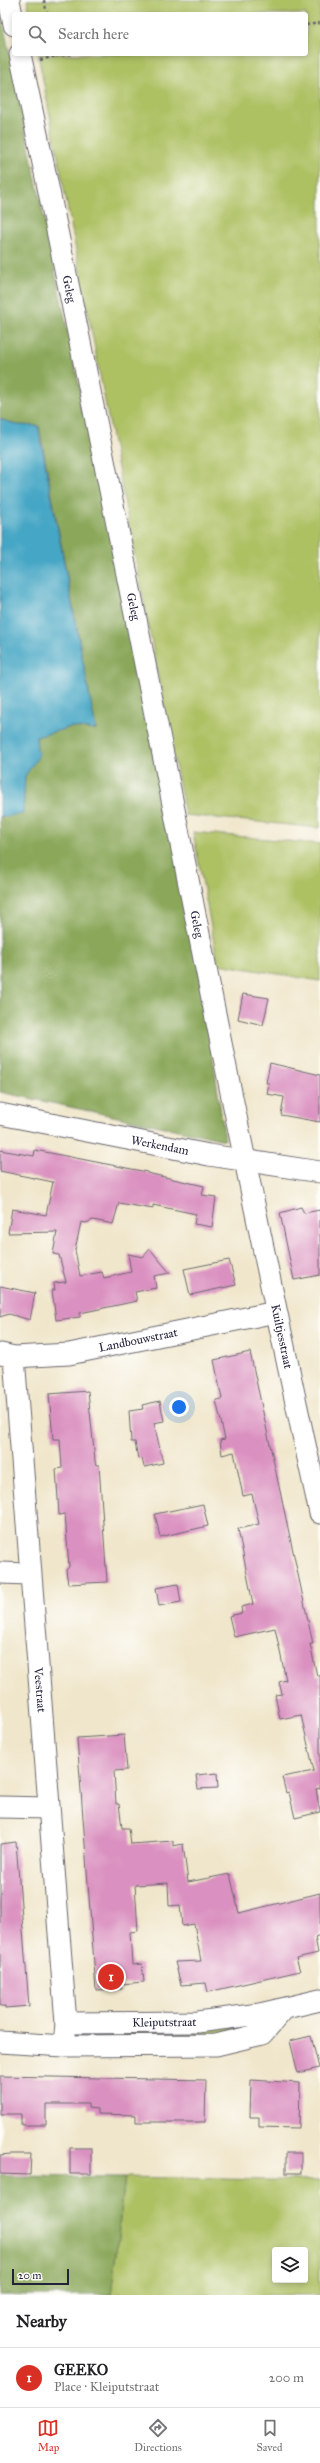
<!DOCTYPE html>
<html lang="en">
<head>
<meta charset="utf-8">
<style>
	:root { --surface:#fff; --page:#f2f2f2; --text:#202124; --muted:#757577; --line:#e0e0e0; --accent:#d93025 }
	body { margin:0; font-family:"IM FELL Great Primer",serif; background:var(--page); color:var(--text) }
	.controls { position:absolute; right:12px; bottom:12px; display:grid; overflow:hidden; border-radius:4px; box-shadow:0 2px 6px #0003 }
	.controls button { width:36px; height:36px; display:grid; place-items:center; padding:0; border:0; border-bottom:1px solid var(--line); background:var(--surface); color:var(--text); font:20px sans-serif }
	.scale { position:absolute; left:12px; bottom:10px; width:57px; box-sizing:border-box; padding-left:4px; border:2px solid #22223b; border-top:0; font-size:11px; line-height:14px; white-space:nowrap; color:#22223b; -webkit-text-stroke:3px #fdfcf7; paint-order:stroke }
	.you { position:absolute; left:179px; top:1407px; width:14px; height:14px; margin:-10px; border:3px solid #fff; border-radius:50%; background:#1a73e8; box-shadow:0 0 0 6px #1a73e833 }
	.badge { display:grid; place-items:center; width:26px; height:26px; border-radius:50%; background:var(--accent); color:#fff; font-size:13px; font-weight:700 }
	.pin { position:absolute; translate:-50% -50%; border:2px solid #fff; box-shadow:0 1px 4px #0006 }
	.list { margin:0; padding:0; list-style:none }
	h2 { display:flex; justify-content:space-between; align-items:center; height:52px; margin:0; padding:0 16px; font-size:17px }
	h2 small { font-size:13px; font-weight:400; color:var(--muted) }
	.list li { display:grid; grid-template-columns:26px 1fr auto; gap:12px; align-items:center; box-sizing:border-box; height:60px; padding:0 16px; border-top:1px solid var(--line) }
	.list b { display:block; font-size:15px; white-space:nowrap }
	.list p { margin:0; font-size:13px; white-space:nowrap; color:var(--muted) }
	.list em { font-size:13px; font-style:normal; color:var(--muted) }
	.icon { flex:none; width:22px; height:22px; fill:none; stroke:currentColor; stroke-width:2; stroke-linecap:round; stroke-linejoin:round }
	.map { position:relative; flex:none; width:320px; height:2295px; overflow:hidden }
	.search { position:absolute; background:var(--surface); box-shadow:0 2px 6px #0003; left:12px; right:12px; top:12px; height:44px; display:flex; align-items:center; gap:10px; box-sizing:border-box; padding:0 14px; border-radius:4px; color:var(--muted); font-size:15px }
	.sheet { height:112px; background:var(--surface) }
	nav { display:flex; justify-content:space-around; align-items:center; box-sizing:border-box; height:56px; border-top:1px solid var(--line); background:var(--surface); font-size:11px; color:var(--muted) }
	nav a { display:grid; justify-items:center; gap:2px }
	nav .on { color:var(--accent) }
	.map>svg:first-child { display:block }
	.green { fill:#adc164; stroke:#687250; fill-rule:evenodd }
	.forest { fill:#8aa75a; stroke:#56644a }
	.water { fill:#45a6c5; stroke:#346480 }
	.building { fill:#da90c0 }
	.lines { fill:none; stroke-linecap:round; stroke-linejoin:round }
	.minor-casing { stroke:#6a676d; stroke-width:23 }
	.path { stroke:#6a676d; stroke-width:2.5; stroke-dasharray:3 3; stroke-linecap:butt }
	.minor { stroke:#fff; stroke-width:21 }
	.labels { text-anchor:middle; stroke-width:3.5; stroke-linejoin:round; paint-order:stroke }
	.street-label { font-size:12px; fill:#22223b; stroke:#fdfcf7 }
</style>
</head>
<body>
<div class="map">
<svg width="320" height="2295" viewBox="0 0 320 2295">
	<rect width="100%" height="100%" fill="#fdfcf7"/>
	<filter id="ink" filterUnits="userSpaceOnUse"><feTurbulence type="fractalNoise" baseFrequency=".025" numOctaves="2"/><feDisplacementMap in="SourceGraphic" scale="8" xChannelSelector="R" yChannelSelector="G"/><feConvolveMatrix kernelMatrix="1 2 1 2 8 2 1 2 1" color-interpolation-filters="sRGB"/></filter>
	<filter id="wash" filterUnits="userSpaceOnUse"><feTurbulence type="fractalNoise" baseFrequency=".012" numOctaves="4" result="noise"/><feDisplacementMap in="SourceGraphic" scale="16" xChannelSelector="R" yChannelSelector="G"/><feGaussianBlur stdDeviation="0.9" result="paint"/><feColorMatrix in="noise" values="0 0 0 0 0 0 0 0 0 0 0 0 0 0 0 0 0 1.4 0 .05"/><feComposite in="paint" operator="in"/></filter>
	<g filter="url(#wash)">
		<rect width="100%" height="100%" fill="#f0e6cb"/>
		<g class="green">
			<polygon points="27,0 320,0 320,828 185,815 38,54 306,54 306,14 30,14"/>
			<polygon points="193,832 320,844 320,981 218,964"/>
			<polygon points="254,2025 198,2039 92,2036 95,2033 177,2034"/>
			<path d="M125,2177L320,2181V2295H111ZM275,2250H305V2280H275Z"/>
		</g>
		<g class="forest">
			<polygon points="0,8 196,943 225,1140 0,1092 0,817 23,813 25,776 37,757 36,737 71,727 96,730 39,426 17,425 0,419"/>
			<polygon points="0,2176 125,2177 111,2295 0,2295"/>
		</g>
		<polygon class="water" points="0,419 17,425 38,426 96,730 71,727 36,737 38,757 25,776 23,814 0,817"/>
		<g id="blocks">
			<g class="building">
				<polygon points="243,994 269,998 263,1025 238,1019"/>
				<polygon points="270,1063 320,1075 320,1122 281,1115 284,1097 267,1094 269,1083 266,1083"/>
				<polygon points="0,1150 34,1156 35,1150 147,1172 147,1173 204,1186 202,1195 216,1197 212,1227 194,1224 196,1214 153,1205 153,1209 119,1203 113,1224 93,1220 86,1223 81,1222 75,1250 80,1276 102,1272 104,1278 131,1272 128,1254 143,1257 150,1249 170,1273 154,1276 156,1288 135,1292 137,1301 80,1313 80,1317 56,1320 52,1290 55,1290 54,1283 66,1282 59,1255 53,1254 57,1232 8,1233 12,1209 46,1215 53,1182 0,1171"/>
				<polygon points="301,1207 304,1213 320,1210 320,1275 294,1280 280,1213"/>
				<polygon points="229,1260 236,1285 190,1295 184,1269"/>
				<polygon points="0,1286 35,1293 30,1320 9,1314 0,1317"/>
				<polygon points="250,1352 313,1644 310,1644 317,1676 320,1675 320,1788 316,1789 320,1812 295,1818 289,1792 286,1793 282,1777 314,1771 301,1715 280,1719 275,1695 282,1694 279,1682 286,1680 275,1628 234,1637 229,1616 242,1613 241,1607 253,1604 238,1529 259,1524 252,1494 243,1496 234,1452 222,1455 220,1440 225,1439 216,1400 222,1399 214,1360"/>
				<polygon points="88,1391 95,1461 96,1465 99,1465 107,1582 68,1584 66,1570 69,1567 65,1514 59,1515 56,1469 62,1468 60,1439 53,1439 49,1394"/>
				<polygon points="160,1401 164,1421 154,1423 163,1463 144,1467 142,1458 138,1459 135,1442 131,1442 129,1411 143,1409 142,1405"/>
				<polygon points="203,1504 208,1526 160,1537 155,1514"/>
				<polygon points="178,1584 181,1602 159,1606 156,1588"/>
				<polygon points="124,1735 127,1770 114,1771 116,1804 119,1804 122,1828 129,1828 131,1844 173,1841 173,1846 183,1844 188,1882 230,1874 239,1913 320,1893 320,1935 315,1937 318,1953 296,1958 300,1971 208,1992 206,1983 181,1985 175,1962 201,1961 194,1924 182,1926 180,1905 169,1906 168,1883 135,1885 138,1931 130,1932 132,1965 142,1964 144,1982 121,1984 122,1989 96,1990 77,1738"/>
				<polygon points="217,1773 218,1788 198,1789 196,1775"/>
				<polygon points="16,1842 29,2006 5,2008 5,2006 0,2006 0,1844"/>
				<polygon points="311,2036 319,2068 298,2073 290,2041"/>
				<polygon points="0,2076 206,2080 205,2122 136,2122 136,2115 97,2114 97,2109 88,2108 88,2104 46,2104 46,2125 21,2125 21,2114 0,2114"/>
				<polygon points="251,2080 300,2083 299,2128 259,2127 259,2117 250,2117"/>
				<rect x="70" y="2148" width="21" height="26"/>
				<rect x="286" y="2153" width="15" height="20"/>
				<polygon points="11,2154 31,2154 30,2175 0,2174 0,2155"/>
			</g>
		</g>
	</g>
	<g filter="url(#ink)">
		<use href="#blocks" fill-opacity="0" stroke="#6a676d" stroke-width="1"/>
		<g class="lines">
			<g class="minor-casing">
				<g id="minor">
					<polyline points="9,0 14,25"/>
					<path id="s1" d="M20,54C124,540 213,1028 320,1513"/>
					<path id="s2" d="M0,1114L209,1155L320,1172"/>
					<path id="s3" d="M1,1354L14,1357L69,1354L276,1312"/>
					<path id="s4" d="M14,1357L66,2023"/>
					<polyline points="0,1573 29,1574"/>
					<polyline points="0,1807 48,1808"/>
					<path id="s5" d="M284,2009L262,2034L216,2045L64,2046L66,2023L197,2022L260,2014L320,2000"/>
					<polyline points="0,2042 64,2046"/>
				</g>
			</g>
			<g class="path">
				<polyline points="44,0 47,14"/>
				<polyline points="306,25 320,23"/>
				<polyline points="56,56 71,54"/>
				<polyline points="40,60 56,56 55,54"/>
			</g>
			<use href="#minor" class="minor"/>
		</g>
	</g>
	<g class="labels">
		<g class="street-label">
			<text dy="4" stroke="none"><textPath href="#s1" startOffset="240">Geleg</textPath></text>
			<text dy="4" stroke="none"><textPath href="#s1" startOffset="564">Geleg</textPath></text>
			<text dy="4" stroke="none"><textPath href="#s1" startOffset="888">Geleg</textPath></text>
			<text dy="4" stroke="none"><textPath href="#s2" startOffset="163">Werkendam</textPath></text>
			<text dy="4" stroke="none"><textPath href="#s1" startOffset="1309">Kuiltjesstraat</textPath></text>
			<text dy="4" stroke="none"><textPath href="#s3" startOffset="139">Landbouwstraat</textPath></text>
			<text dy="4" stroke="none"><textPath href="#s4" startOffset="334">Veestraat</textPath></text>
			<text dy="4" stroke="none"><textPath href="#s5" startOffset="354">Kleiputstraat</textPath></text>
		</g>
	</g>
</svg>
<div class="controls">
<button><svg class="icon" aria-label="layers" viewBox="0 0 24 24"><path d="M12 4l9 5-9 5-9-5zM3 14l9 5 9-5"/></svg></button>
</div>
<div class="scale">20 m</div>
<div class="you"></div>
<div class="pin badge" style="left:111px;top:1977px">1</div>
<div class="search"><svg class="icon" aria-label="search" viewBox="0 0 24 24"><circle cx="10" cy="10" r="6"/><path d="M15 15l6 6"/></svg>Search here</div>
</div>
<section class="sheet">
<h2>Nearby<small></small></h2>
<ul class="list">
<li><span class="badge">1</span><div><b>GEEKO</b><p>Place · Kleiputstraat</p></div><em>200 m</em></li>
</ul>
</section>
<nav>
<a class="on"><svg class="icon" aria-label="map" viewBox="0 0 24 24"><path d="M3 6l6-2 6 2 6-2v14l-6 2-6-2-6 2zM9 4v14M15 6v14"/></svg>Map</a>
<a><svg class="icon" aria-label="directions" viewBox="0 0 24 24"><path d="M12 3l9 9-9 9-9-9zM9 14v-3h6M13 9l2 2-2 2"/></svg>Directions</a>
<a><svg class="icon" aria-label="saved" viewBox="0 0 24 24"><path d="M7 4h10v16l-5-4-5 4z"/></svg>Saved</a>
</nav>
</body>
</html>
